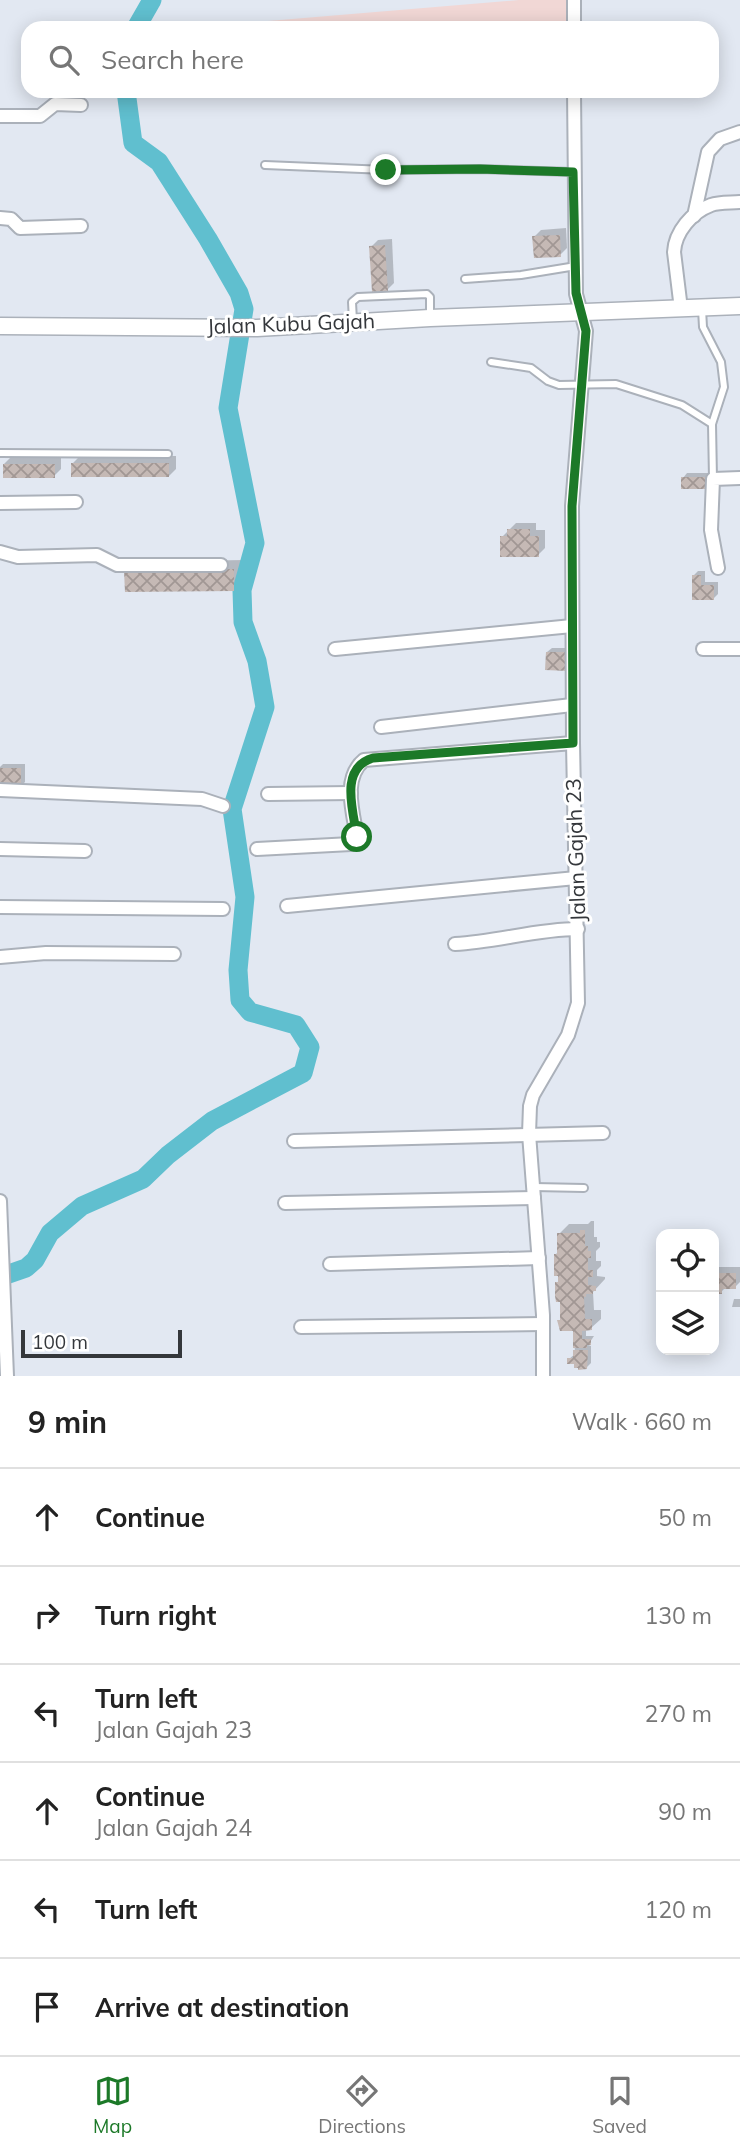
<!DOCTYPE html>
<html lang="en">
<head>
<meta charset="utf-8">
<style>
	:root { --surface:#fff; --page:#f2f2f2; --text:#222; --muted:#767676; --line:#e0e0e0; --accent:#1c7928 }
	body { margin:0; font-family:Mulish,sans-serif; background:var(--page); color:var(--text) }
	.controls { position:absolute; right:21px; bottom:21px; display:grid; overflow:hidden; border-radius:14px; box-shadow:0 4px 18px #0003 }
	.controls button { width:63px; height:63px; display:grid; place-items:center; padding:0; border:0; border-bottom:2px solid var(--line); background:var(--surface); color:var(--text); font:35px sans-serif }
	.scale { position:absolute; left:21px; bottom:18px; width:161px; box-sizing:border-box; padding-left:7px; border:4px solid #34373b; border-top:0; font-size:19px; line-height:24px; white-space:nowrap; color:#34373b; -webkit-text-stroke:5px #fff; paint-order:stroke }
	.stop { position:absolute; width:21px; height:21px; margin:-16px; border:5px solid #1c7928; border-radius:50%; background:#fff }
	.stop.end { background:#1c7928; border-color:#fff; box-shadow:0 2px 7px #0008 }
	.list { margin:0; padding:0; list-style:none }
	h2 { display:flex; justify-content:space-between; align-items:center; height:91px; margin:0; padding:0 28px; font-size:30px }
	h2 small { font-size:23px; font-weight:400; color:var(--muted) }
	.list li { display:grid; grid-template-columns:46px 1fr auto; gap:21px; align-items:center; box-sizing:border-box; height:98px; padding:0 28px; border-top:2px solid var(--line) }
	.list b { display:block; font-size:26px; white-space:nowrap }
	.list p { margin:0; font-size:23px; white-space:nowrap; color:var(--muted) }
	.list em { font-size:23px; font-style:normal; color:var(--muted) }
	.icon { flex:none; width:38px; height:38px; fill:none; stroke:currentColor; stroke-width:2; stroke-linecap:round; stroke-linejoin:round }
	.map { position:relative; flex:none; width:740px; height:1376px; overflow:hidden }
	.search { position:absolute; background:var(--surface); box-shadow:0 4px 18px #0003; left:21px; right:21px; top:21px; height:77px; display:flex; align-items:center; gap:18px; box-sizing:border-box; padding:0 24px; border-radius:21px; color:var(--muted); font-size:26px }
	.sheet { height:679px; background:var(--surface) }
	nav { display:flex; justify-content:space-around; align-items:center; box-sizing:border-box; height:98px; border-top:2px solid var(--line); background:var(--surface); font-size:19px; color:var(--muted) }
	nav a { display:grid; justify-items:center; gap:4px }
	nav .on { color:var(--accent) }
	.map>svg:first-child { display:block }
	.education { fill:#f1d7d5 }
	.shadow { fill:#0003 }
	.lines { fill:none; stroke-linecap:round; stroke-linejoin:round }
	.river { stroke:#60bfcf; stroke-width:19 }
	.building { fill:url(#building-cross-hatch) }
	.service-casing { stroke:#abb1ba; stroke-width:10 }
	.minor-casing { stroke:#abb1ba; stroke-width:16 }
	.tertiary-casing { stroke:#abb1ba; stroke-width:19 }
	.service { stroke:#fff; stroke-width:6 }
	.minor { stroke:#fff; stroke-width:12 }
	.tertiary { stroke:#fff; stroke-width:16 }
	.route { stroke:#1c7928; stroke-width:9 }
	.labels { text-anchor:middle; stroke-width:6; stroke-linejoin:round; paint-order:stroke }
	.street-label { font-size:21px; fill:#34373b; stroke:#fff }
</style>
</head>
<body>
<div class="map">
<svg width="740" height="1376" viewBox="0 0 740 1376">
	<defs>
		<pattern id="building-cross-hatch" width="8" height="8" patternUnits="userSpaceOnUse" patternTransform="scale(1.75)"><rect width="8" height="8" fill="#c5b9b5"/><path d="M0 0l8 8M0 8l8-8" fill="none" stroke="#a19794"/></pattern>
	</defs>
	<rect width="100%" height="100%" fill="#e2e8f2"/>
	<polygon class="education" points="519,0 569,0 569,28 256,28 256,22"/>
	<g class="shadow">
		<polygon points="566,228 567,248 560,255 534,237 541,230"/>
		<polygon points="392,239 394,283 387,290 371,247 378,240"/>
		<polygon points="80,456 176,456 176,469 169,476 73,463"/>
		<polygon points="11,457 61,457 61,469 54,476 4,464"/>
		<polygon points="687,473 713,473 713,483 683,478"/>
		<polygon points="516,523 536,523 536,530 545,530 545,548 538,555 502,537"/>
		<polygon points="243,560 243,579 233,589 136,562"/>
		<polygon points="698,571 705,571 705,582 718,582 718,594 714,598 694,598 693,576"/>
		<polygon points="552,648 571,648 570,664 547,652"/>
		<polygon points="3,764 25,764 25,782 21,786 0,786 0,767"/>
		<polygon points="591,1221 594,1221 594,1237 597,1237 597,1242 600,1242 600,1247 596,1251 596,1261 601,1261 601,1266 597,1270 597,1276 605,1277 605,1279 593,1292 594,1310 601,1310 601,1319 591,1328 586,1328 586,1336 594,1336 588,1345 591,1346 591,1363 587,1367 569,1359 575,1354 574,1333 579,1329 559,1321 562,1318 562,1300 557,1283 560,1279 556,1254 559,1251 559,1234 569,1224 588,1224"/>
		<polygon points="714,1267 740,1267 740,1282 735,1287 726,1287 721,1292 714,1292"/>
		<polygon points="734,1299 740,1299 740,1307 732,1307"/>
	</g>
	<g class="lines">
		<g class="river">
			<polyline points="136,28 152,0"/>
			<polyline points="0,1277 26,1268 35,1260 50,1233 82,1206 143,1179 168,1155 212,1121 303,1073 310,1047 296,1025 250,1012 240,1000 238,970 245,897 232,809 265,707 257,661 243,622 242,590 255,543 228,408 244,309 239,293 208,239 159,162 133,143 126,91"/>
		</g>
	</g>
	<g class="building">
		<polygon points="560,235 561,257 534,258 532,236"/>
		<polygon points="385,245 388,291 372,292 369,246"/>
		<rect x="71" y="463" width="98" height="14"/>
		<rect x="3" y="464" width="52" height="14"/>
		<rect x="681" y="477" width="28" height="12"/>
		<polygon points="507,529 530,529 530,536 539,536 539,557 500,557 500,536 507,536"/>
		<polygon points="234,569 234,591 125,592 124,571"/>
		<polygon points="692,575 701,575 701,585 714,585 714,600 692,600"/>
		<polygon points="546,652 567,652 567,671 545,670"/>
		<rect x="0" y="768" width="21" height="20"/>
		<polygon points="580,1230 585,1230 585,1246 588,1246 588,1251 591,1251 591,1258 588,1258 588,1270 593,1270 593,1277 588,1277 588,1285 596,1286 596,1291 593,1291 593,1294 586,1294 586,1297 584,1297 585,1319 592,1319 592,1330 582,1331 582,1339 591,1339 591,1345 587,1345 587,1348 573,1348 573,1331 560,1331 557,1320 560,1320 560,1302 556,1302 555,1296 555,1282 558,1282 558,1276 554,1276 554,1254 557,1254 557,1233 580,1233"/>
		<polygon points="714,1273 736,1273 736,1289 722,1289 722,1294 714,1294"/>
		<polygon points="573,1350 588,1350 587,1369 578,1370 578,1368 574,1368 574,1364 567,1364 567,1358 573,1358"/>
	</g>
	<g class="lines">
		<g class="service-casing">
			<g id="service">
				<polyline points="265,165 386,170 480,169 573,172"/>
				<polyline points="465,279 521,275 576,266"/>
				<polyline points="702,309 703,327 721,362 724,387 712,424 713,479"/>
				<polyline points="353,321 352,302 358,297 427,294 430,297 430,316"/>
				<polyline points="491,362 531,368 548,381 559,385 616,384 682,405 712,424"/>
				<polyline points="0,453 168,454"/>
				<polyline points="534,1187 584,1188"/>
			</g>
		</g>
		<g class="minor-casing">
			<g id="minor">
				<polyline points="574,28 574,0"/>
				<polyline points="0,116 40,116 55,104 81,105"/>
				<polyline points="694,216 708,152 720,139 740,132"/>
				<polyline points="0,218 11,219 20,228 81,226"/>
				<path d="M681,309L674,252C675,232 692,212 711,205C720,202 731,203 740,202"/>
				<polyline points="0,503 76,502"/>
				<polyline points="0,552 18,557 97,555 117,565 221,565"/>
				<polyline points="718,568 711,530 713,479 740,478"/>
				<polyline points="335,649 572,626"/>
				<polyline points="703,649 740,649"/>
				<polyline points="381,727 572,705"/>
				<polyline points="0,790 202,799 223,806"/>
				<polyline points="268,794 351,793"/>
				<polyline points="0,849 85,851"/>
				<path d="M257,849L351,844L355,842L357,837C353,812 342,778 364,760L573,743"/>
				<polyline points="287,906 576,878"/>
				<polyline points="0,907 223,909"/>
				<path d="M455,944C497,942 536,929 578,929"/>
				<polyline points="0,957 46,953 174,954"/>
				<polyline points="294,1141 603,1133"/>
				<polyline points="0,1201 7,1376"/>
				<polyline points="285,1203 534,1198"/>
				<polyline points="330,1264 539,1258"/>
				<polyline points="301,1327 543,1324"/>
				<polyline points="543,1376 543,1315 529,1134 530,1106 533,1095 568,1035 578,1003 573,743 572,506 586,331 576,294 574,91"/>
			</g>
		</g>
		<g class="tertiary-casing">
			<polyline id="tertiary" points="0,326 257,328 430,318 740,306"/>
		</g>
		<use href="#service" class="service"/>
		<use href="#minor" class="minor"/>
		<use href="#tertiary" class="tertiary"/>
	</g>
	<g class="lines">
		<path class="route" d="M357,837C353,810 339,768 373,758L573,743L572,506L586,331L576,293L573,172L480,169L386,170"/>
	</g>
	<g class="labels">
		<g class="street-label">
			<text transform="translate(291 324) rotate(-2)" y="7">Jalan Kubu Gajah</text>
			<text transform="translate(576 850) rotate(-92)" y="7">Jalan Gajah 23</text>
		</g>
	</g>
</svg>
<div class="controls">
<button><svg class="icon" aria-label="locate" viewBox="0 0 24 24"><circle cx="12" cy="12" r="6"/><path d="M12 2v4M12 18v4M2 12h4M18 12h4"/></svg></button>
<button><svg class="icon" aria-label="layers" viewBox="0 0 24 24"><path d="M12 4l9 5-9 5-9-5zM3 14l9 5 9-5"/></svg></button>
</div>
<div class="scale">100 m</div>
<div class="stop" style="left:357px;top:837px"></div>
<div class="stop end" style="left:386px;top:170px"></div>
<div class="search"><svg class="icon" aria-label="search" viewBox="0 0 24 24"><circle cx="10" cy="10" r="6"/><path d="M15 15l6 6"/></svg>Search here</div>
</div>
<section class="sheet">
<h2>9 min<small>Walk · 660 m</small></h2>
<ul class="list">
<li><svg class="icon" aria-label="ahead" viewBox="0 0 24 24"><path d="M12 20V5M6 11l6-6 6 6"/></svg><div><b>Continue</b></div><em>50 m</em></li>
<li><svg class="icon" aria-label="right" viewBox="0 0 24 24"><path d="M7 20v-9h11M14 6l5 5-5 5"/></svg><div><b>Turn right</b></div><em>130 m</em></li>
<li><svg class="icon" aria-label="left" viewBox="0 0 24 24"><path d="M17 20v-9H6M10 6l-5 5 5 5"/></svg><div><b>Turn left</b><p>Jalan Gajah 23</p></div><em>270 m</em></li>
<li><svg class="icon" aria-label="ahead" viewBox="0 0 24 24"><path d="M12 20V5M6 11l6-6 6 6"/></svg><div><b>Continue</b><p>Jalan Gajah 24</p></div><em>90 m</em></li>
<li><svg class="icon" aria-label="left" viewBox="0 0 24 24"><path d="M17 20v-9H6M10 6l-5 5 5 5"/></svg><div><b>Turn left</b></div><em>120 m</em></li>
<li><svg class="icon" aria-label="arrive" viewBox="0 0 24 24"><path d="M6 21V4h12l-3 4 3 4H6"/></svg><div><b>Arrive at destination</b></div></li>
</ul>
</section>
<nav>
<a class="on"><svg class="icon" aria-label="map" viewBox="0 0 24 24"><path d="M3 6l6-2 6 2 6-2v14l-6 2-6-2-6 2zM9 4v14M15 6v14"/></svg>Map</a>
<a><svg class="icon" aria-label="directions" viewBox="0 0 24 24"><path d="M12 3l9 9-9 9-9-9zM9 14v-3h6M13 9l2 2-2 2"/></svg>Directions</a>
<a><svg class="icon" aria-label="saved" viewBox="0 0 24 24"><path d="M7 4h10v16l-5-4-5 4z"/></svg>Saved</a>
</nav>
</body>
</html>
